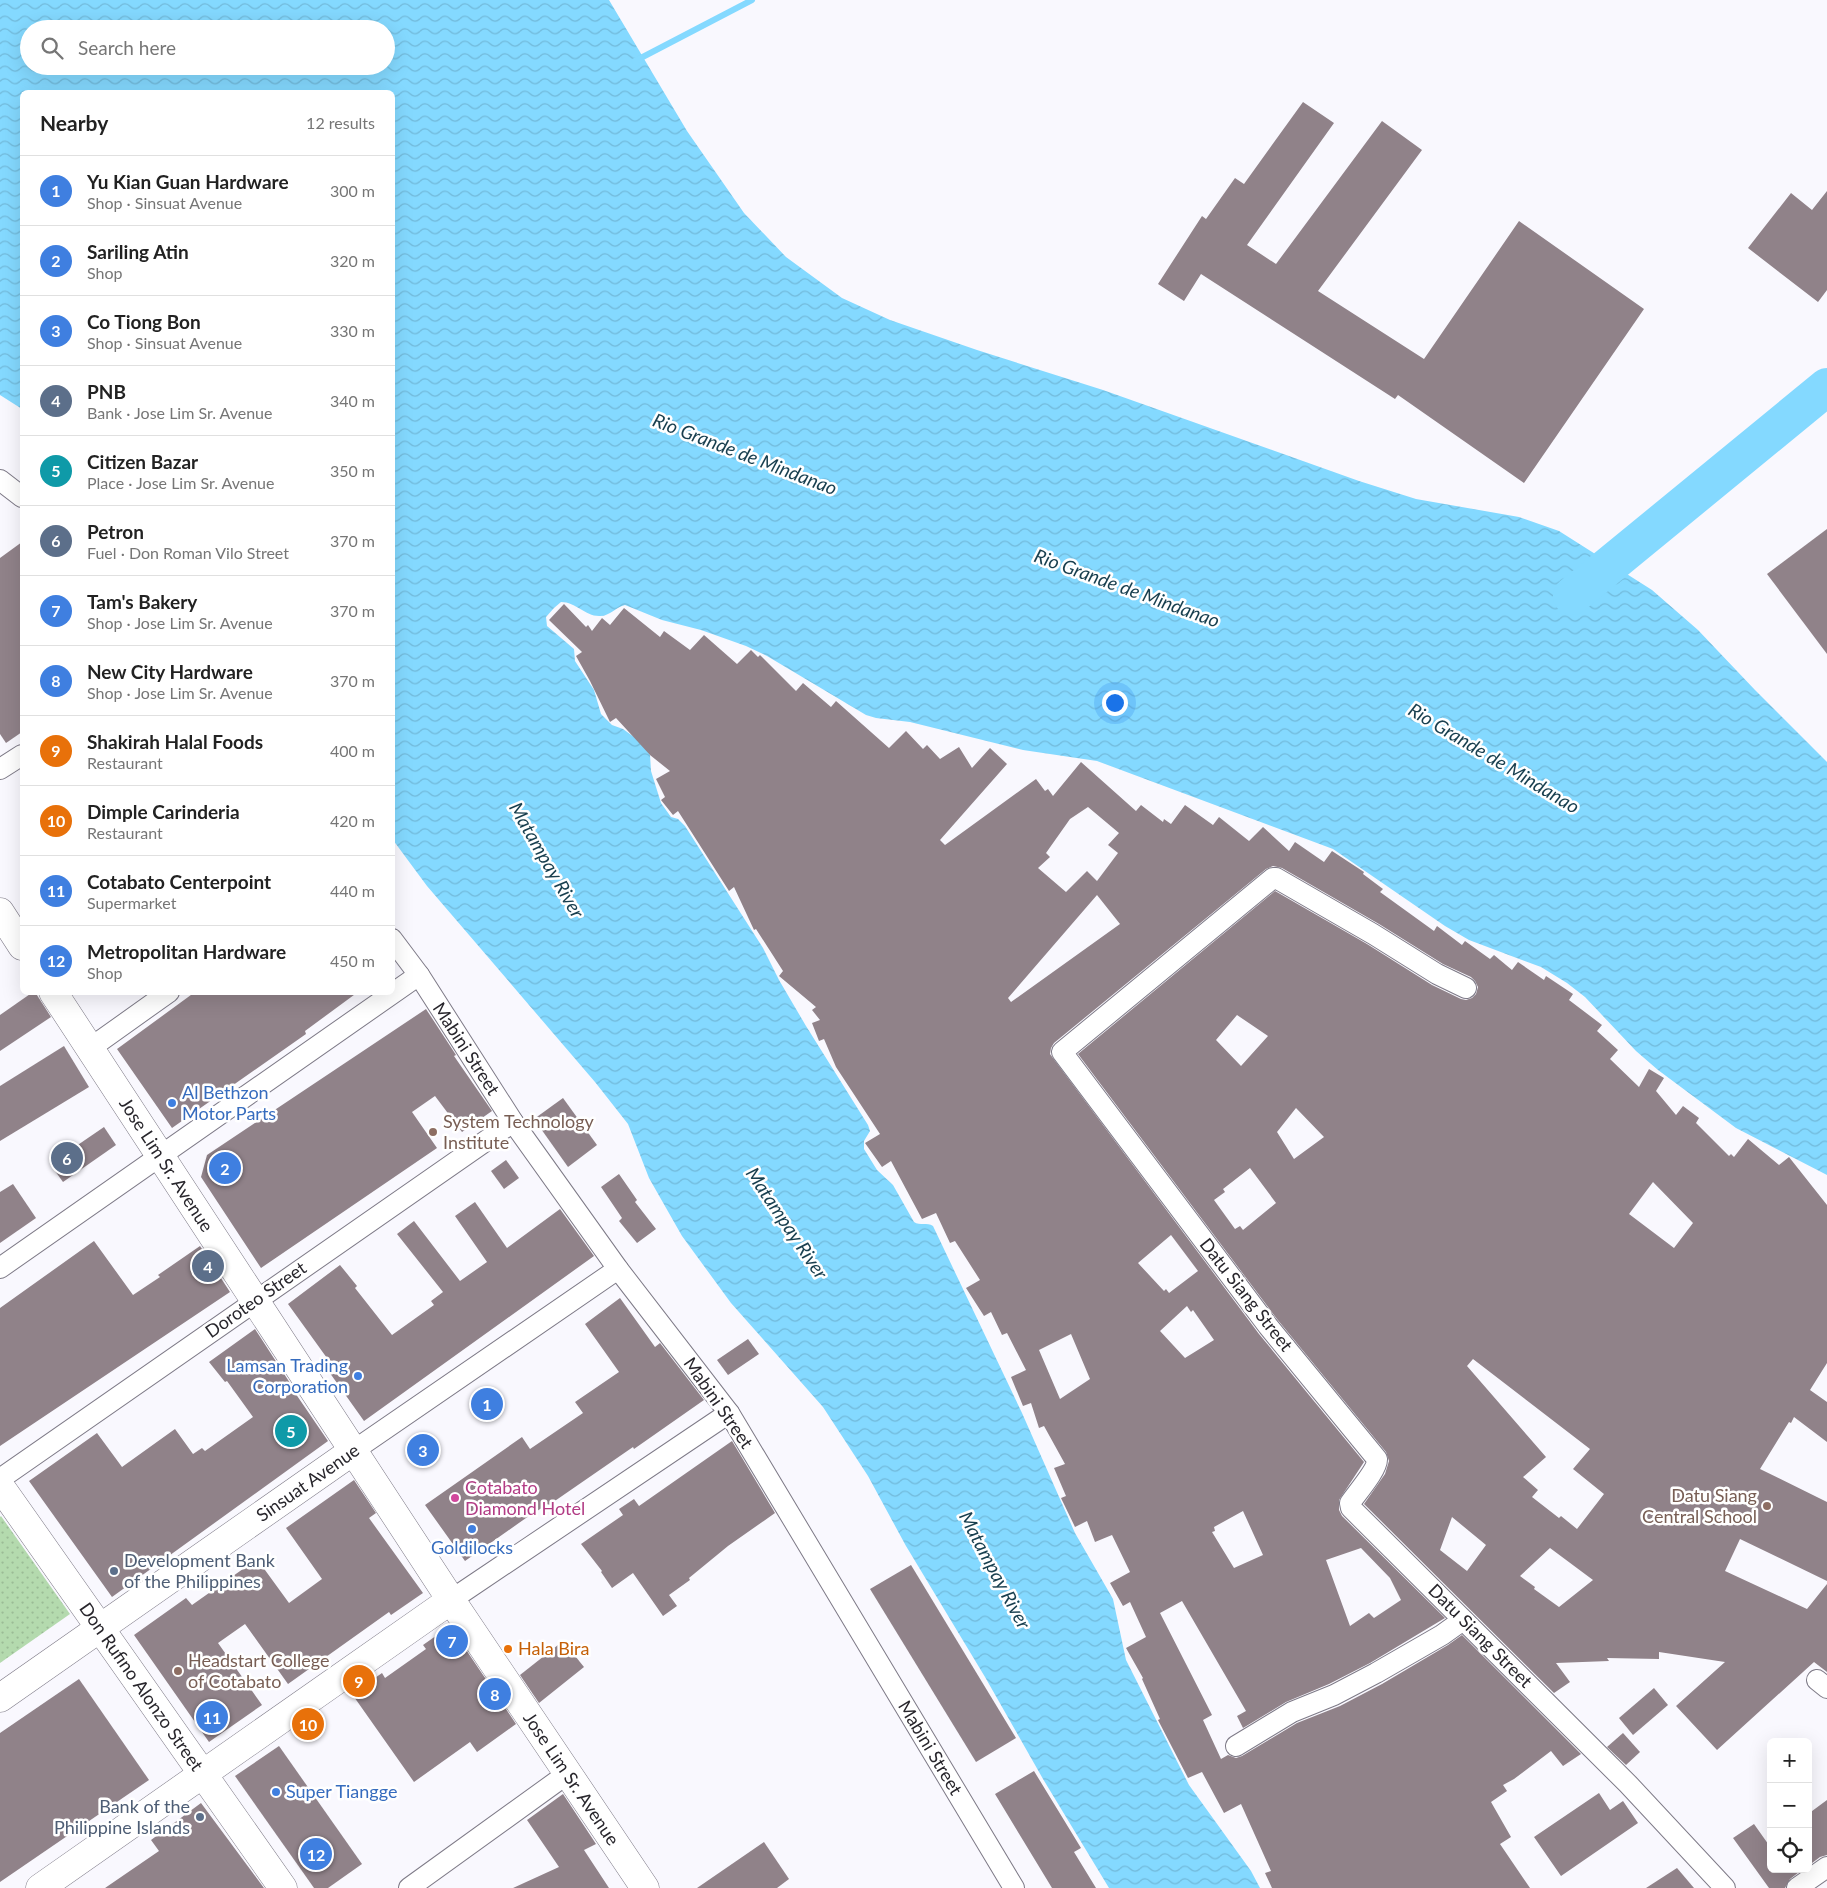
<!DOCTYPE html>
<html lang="en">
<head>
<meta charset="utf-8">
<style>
	:root { --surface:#fff; --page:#f2f2f2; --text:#222; --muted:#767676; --line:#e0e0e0; --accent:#db2777 }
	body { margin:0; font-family:Lato,sans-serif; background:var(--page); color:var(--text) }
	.controls { position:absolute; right:15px; bottom:15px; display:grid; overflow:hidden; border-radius:8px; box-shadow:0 5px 20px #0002 }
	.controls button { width:45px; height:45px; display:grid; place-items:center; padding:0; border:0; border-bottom:1px solid var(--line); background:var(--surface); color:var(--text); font:25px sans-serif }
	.you { position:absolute; left:1114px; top:702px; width:18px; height:18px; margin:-12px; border:4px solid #fff; border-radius:50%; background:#1a73e8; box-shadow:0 0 0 8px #1a73e833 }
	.badge { display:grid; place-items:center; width:32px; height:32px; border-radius:50%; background:var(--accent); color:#fff; font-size:16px; font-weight:700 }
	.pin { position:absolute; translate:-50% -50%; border:2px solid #fff; box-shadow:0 1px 5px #0006 }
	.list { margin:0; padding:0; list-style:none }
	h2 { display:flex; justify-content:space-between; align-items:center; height:65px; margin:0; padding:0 20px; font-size:21px }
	h2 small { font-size:16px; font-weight:400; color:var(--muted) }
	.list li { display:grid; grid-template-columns:32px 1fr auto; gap:15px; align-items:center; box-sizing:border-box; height:70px; padding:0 20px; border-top:1px solid var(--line) }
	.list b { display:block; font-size:19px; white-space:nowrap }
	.list p { margin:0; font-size:16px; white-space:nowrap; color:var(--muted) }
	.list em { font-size:16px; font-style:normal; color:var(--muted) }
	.icon { flex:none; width:28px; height:28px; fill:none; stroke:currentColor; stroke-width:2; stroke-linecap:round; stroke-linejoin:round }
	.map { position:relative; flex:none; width:1827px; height:1888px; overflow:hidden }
	.search { position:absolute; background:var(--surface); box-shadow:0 5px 20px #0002; left:20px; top:20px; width:375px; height:55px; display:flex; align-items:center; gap:12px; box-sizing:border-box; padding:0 18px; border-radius:28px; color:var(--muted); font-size:19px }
	.panel { position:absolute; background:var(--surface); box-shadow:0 5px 20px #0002; left:20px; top:90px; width:375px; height:905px; border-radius:8px }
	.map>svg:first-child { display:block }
	.grass { fill:url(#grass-dots) }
	.water { fill:url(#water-waves); fill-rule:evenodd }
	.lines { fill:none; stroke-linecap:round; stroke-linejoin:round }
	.stream { stroke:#84d9ff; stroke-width:6 }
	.river { stroke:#84d9ff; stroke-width:38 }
	.building { fill:#908289; fill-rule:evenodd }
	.street-casing { stroke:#7e7a87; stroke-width:22 }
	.secondary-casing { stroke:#7e7a87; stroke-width:29 }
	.street { stroke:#fff; stroke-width:20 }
	.secondary { stroke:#fff; stroke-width:28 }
	.shop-dot { fill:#3f7fe0; stroke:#fff; stroke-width:2 }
	.education-dot { fill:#8d6e63; stroke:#fff; stroke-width:2 }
	.hotel-dot { fill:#d1479c; stroke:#fff; stroke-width:2 }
	.service-dot { fill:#5c6f8a; stroke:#fff; stroke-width:2 }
	.food-dot { fill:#e8710a; stroke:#fff; stroke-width:2 }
	.labels { text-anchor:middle; stroke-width:5; stroke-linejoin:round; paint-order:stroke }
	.street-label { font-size:18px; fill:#28262c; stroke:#fff }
	.shop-label { font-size:18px; fill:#366cbe; stroke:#fff; text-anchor:start }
	.education-label { font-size:18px; fill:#785e54; stroke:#fff; text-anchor:start }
	.hotel-label { font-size:18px; fill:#b23c85; stroke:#fff; text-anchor:start }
	.service-label { font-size:18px; fill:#4e5e75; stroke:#fff; text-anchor:start }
	.food-label { font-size:18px; fill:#c56008; stroke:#fff; text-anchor:start }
	.water-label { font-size:19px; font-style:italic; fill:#183f4f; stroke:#fff }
</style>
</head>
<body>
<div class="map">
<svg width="1827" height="1888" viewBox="0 0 1827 1888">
	<defs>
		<pattern id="grass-dots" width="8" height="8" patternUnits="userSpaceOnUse" patternTransform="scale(1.25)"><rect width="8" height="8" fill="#b4daae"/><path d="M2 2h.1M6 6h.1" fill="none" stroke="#9bbb96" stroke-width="1.8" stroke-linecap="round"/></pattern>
		<pattern id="water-waves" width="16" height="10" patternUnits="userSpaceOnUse" patternTransform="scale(1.25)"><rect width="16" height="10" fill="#84d9ff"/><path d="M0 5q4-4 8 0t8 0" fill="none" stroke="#72badb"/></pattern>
	</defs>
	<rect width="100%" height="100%" fill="#f9f8fe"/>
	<polygon class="grass" points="1,1516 70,1614 0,1663 0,1517"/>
	<path class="water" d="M0,0H609L687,131L744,213L786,257L842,298L890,320L977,350L1103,390L1359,481L1416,499L1519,517L1559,531L1652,590L1698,630L1755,690L1827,762V1175L1736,1128L1658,1070L1636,1051L1585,997L1567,983L1541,967L1469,940L1445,926L1333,849L1097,761L1023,750L910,722L876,718L866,715L767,656L746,646L701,630L662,620L625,605C616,607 609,617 599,616C585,616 576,602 561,602L554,608L546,617L547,626L574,649L575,661L594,690L601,714L612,725L623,729L634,737L639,738L650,755L651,771L661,803L671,817L678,819L685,826L763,948L779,980L806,1026L868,1125L870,1131L864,1141V1149L877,1170L893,1185L914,1222C920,1226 927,1222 933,1226L1022,1413L1075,1533L1113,1599L1126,1660L1189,1785L1251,1871L1260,1888H1109L1043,1779L985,1677L906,1546L868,1476L823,1407L731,1303L682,1236L649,1178L628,1124L595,1082L427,886L393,840L392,92H22V409L0,395ZM29,29H386V66H29Z"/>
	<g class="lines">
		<polyline class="stream" points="635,61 752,0"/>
		<polyline class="river" points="1572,596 1827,387"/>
	</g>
	<g class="building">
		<polygon points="1303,102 1334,123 1247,245 1276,264 1382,121 1422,150 1318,291 1424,359 1519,221 1644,309 1524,483 1398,395 1395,399 1201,274 1184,301 1158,284 1202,216 1206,219 1235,178 1244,184"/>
		<polygon points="1827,191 1827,290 1818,302 1748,248 1791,193 1812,210"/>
		<polygon points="1827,529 1827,654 1767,574"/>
		<polygon points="22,542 22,732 6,743 0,734 0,558"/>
		<path d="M564,604L586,627L588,625L592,631L602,618L610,625L624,608L660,637L664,631L690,650L704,635L737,664L751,650L758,657L760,655L796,691L803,683L831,707L836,701L889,748L906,731L923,749L927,745L940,759L959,747L972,768L990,748L1007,764L940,840L945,845L1036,779L1045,791L1048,789L1053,796L1081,762L1136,811L1141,805L1163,822L1164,819L1171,824L1185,805L1213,825L1219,817L1249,841L1263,827L1289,851L1295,842L1324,862L1332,851L1364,872L1363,874L1383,889L1380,892L1434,931L1437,926L1462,945L1465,941L1490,959L1494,955L1512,970L1518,962L1544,980L1546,976L1573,994L1569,1000L1602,1025L1597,1031L1618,1050L1610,1059L1639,1087L1649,1069L1664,1078L1656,1091L1676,1115L1683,1106L1699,1118L1696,1123L1729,1156L1731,1154L1734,1157L1748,1139L1779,1165L1789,1157L1827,1205V1363L1810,1390L1827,1402V1442L1794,1417L1791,1423L1789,1422L1760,1469L1827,1502V1581L1740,1539L1725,1571L1807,1609L1827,1584V1672L1814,1662L1717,1750L1676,1706L1725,1662L1659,1652V1659L1607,1658L1609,1661L1556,1663L1570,1682L1554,1693L1364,1504L1385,1474L1389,1461L1386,1452L1277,1319L1078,1054L1275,891L1367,944L1432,985L1461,999L1466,1000L1472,998L1476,994L1478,987L1475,981L1471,977L1443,964L1379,924L1282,868L1273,866L1266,869L1054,1043L1051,1048L1050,1054L1259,1334L1364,1462L1339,1500V1510L1342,1516L1445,1618L1370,1663L1329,1684L1286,1702L1243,1728L1237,1716L1246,1711L1182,1601L1160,1613L1212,1715L1203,1720L1221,1759L1228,1755L1236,1758L1242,1756L1297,1723L1340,1706L1382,1684L1448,1645L1462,1635L1581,1754L1563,1766L1551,1751L1514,1779L1503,1785L1507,1791L1491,1802L1511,1837L1500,1844L1530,1888H1272L1265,1873L1271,1871L1241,1804L1224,1813L1202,1772L1188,1778L1158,1720L1160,1719L1142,1679L1143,1678L1126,1648L1146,1637L1130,1602L1123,1606L1110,1583L1130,1572L1112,1535L1095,1542L1087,1521L1075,1527L1061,1498L1066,1496L1054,1468L1065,1464L1044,1426L1039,1428L1031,1403L1023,1406L1011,1377L1026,1370L1007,1333L1002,1335L991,1312L984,1316L966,1288L980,1280L955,1241L950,1243L936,1213L922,1219L891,1161L882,1167L865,1143L880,1134L836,1067L824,1039L819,1041L812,1023L820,1020L812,1010L816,1007L779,976L783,971L756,929L754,930L734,887L729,891L678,811L673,815L661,800L665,797L656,779L670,771L650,755L616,718L610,722L590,681L576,656L582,652L549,620ZM1088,807L1119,833L1108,845L1118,853L1097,881L1087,871L1066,892L1038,868L1050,857L1046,853L1070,819ZM1097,895L1120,924L1011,1002L1008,998ZM1237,1015L1268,1036L1241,1066L1216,1040ZM1296,1108L1324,1137L1294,1159L1277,1132ZM1250,1168L1276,1203L1243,1230L1240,1226L1235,1229L1214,1200L1225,1192L1223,1189ZM1653,1182L1693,1223L1674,1248L1629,1214ZM1171,1235L1198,1271L1169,1293L1166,1289L1164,1291L1138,1263ZM1187,1306L1191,1312L1193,1310L1214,1340L1185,1358L1160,1331ZM1071,1334L1090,1379L1060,1399L1039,1350ZM1473,1359L1590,1449L1573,1469L1604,1494L1577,1529L1561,1516L1559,1518L1532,1497L1538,1490L1523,1477L1546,1457L1467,1366ZM1243,1511L1263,1555L1234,1568L1212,1532L1215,1531L1214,1527ZM1452,1517L1486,1545L1467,1571L1440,1550ZM1361,1548L1390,1578L1401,1600L1374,1618L1369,1613L1350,1626L1326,1560ZM1550,1548L1593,1580L1559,1607L1534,1589L1535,1587L1520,1576Z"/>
		<polygon points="33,992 35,992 51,1017 0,1051 0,1015"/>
		<polygon points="195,992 358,992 305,1031 306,1034 172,1128 117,1049"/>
		<polygon points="426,1009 456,1055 454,1056 492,1111 462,1132 435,1096 412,1112 437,1148 261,1268 201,1177 207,1155"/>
		<polygon points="64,1046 89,1087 0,1141 0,1086"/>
		<polygon points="563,1098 597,1145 568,1167 534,1119"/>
		<polygon points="104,1127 116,1145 63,1182 50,1164"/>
		<polygon points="506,1160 519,1178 504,1189 491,1171"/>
		<polygon points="619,1174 637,1200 635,1202 656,1229 637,1243 619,1221 622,1218 601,1187"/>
		<polygon points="13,1184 36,1218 0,1243 0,1192"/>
		<polygon points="475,1202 507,1248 560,1209 594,1256 364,1421 327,1369 332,1365 288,1304 340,1265 357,1286 355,1288 392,1335 434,1305 431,1301 443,1292 397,1234 414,1221 460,1281 487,1262 455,1216"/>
		<polygon points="94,1241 133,1295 160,1277 158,1275 200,1246 230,1292 0,1446 0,1308"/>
		<polygon points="620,1298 655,1347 660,1343 704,1400 634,1449 633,1447 549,1505 548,1504 526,1518 465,1561 425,1505 522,1437 530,1449 583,1413 575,1402 619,1372 585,1324"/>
		<polygon points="255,1329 290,1383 289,1384 328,1441 112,1597 29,1481 97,1433 122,1467 175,1429 193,1454 202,1448 205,1451 253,1417 227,1381 225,1382 209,1362"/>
		<polygon points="748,1339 759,1354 728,1375 717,1360"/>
		<polygon points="732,1441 775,1513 728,1546 689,1578 690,1580 669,1595 677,1606 663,1616 633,1573 612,1588 601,1572 602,1571 581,1544 623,1515 619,1509 634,1499 639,1506"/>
		<polygon points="354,1480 376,1513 369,1518 423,1593 391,1615 389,1612 288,1684 245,1624 218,1643 262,1705 209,1742 134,1635 186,1598 192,1605 257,1559 289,1603 322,1579 286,1528"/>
		<polygon points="911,1565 1016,1738 976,1762 870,1589"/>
		<polygon points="450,1626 516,1724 477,1752 470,1742 414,1782 352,1694 382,1673 385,1678 426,1649 423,1645"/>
		<polygon points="563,1641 584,1667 539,1703 520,1675"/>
		<polygon points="79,1679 149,1780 0,1882 0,1733"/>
		<polygon points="1654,1688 1668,1705 1633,1735 1619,1718"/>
		<polygon points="1623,1733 1640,1752 1626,1765 1607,1747"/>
		<polygon points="279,1746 362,1864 328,1888 314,1888 235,1776"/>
		<polygon points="1034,1771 1081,1848 1074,1852 1096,1888 1052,1888 995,1794"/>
		<polygon points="1599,1793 1610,1810 1623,1801 1638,1823 1561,1876 1534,1837"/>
		<polygon points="563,1794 596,1844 584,1850 609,1888 513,1888 559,1867 527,1820"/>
		<polygon points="1827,1800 1827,1855 1820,1857 1808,1866 1808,1814"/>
		<polygon points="201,1803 264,1888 105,1888 159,1851 151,1840"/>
		<polygon points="1754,1824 1771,1848 1771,1869 1803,1869 1790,1879 1785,1888 1769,1888 1733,1838"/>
		<polygon points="764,1842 789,1879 777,1888 697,1888"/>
		<polygon points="1677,1868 1694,1888 1646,1888"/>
	</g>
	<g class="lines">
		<g class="street-casing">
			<g id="street">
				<polyline points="0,480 22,497"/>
				<polyline points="0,769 22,755"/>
				<polyline points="392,939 419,975 513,1122 618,1269 729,1413 1014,1888"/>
				<path d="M1466,988L1437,974L1373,934L1276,878H1273L1062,1052L1268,1326L1377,1459C1378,1469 1356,1494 1350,1503L1351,1508L1628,1784L1725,1888"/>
				<polyline points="89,1049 169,992"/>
				<polyline points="0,1268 419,975"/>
				<polyline points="353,1451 618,1269"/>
				<polyline points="0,1479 513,1122"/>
				<polyline points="451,1600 729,1413"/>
				<polyline points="1817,1680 1827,1688"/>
				<polyline points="1236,1746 1292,1712 1334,1695 1376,1673 1442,1635 1463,1620"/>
				<polyline points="409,1888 567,1774"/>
				<polyline points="1797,1888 1827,1867"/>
			</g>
		</g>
		<g class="secondary-casing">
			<g id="secondary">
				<polyline points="0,912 22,946"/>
				<polyline points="53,992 451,1600 645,1888"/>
				<polyline points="0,1486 283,1888"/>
				<polyline points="0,1698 353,1451"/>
				<polyline points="40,1888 451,1600"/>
			</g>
		</g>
		<use href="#street" class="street"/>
		<use href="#secondary" class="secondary"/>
	</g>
	<g class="shop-dot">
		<circle cx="172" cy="1103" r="5"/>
		<circle cx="358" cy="1376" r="5"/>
		<circle cx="472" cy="1529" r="5"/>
		<circle cx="276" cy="1792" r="5"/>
	</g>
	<g class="education-dot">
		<circle cx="433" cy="1132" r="5"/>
		<circle cx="1767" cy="1506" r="5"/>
		<circle cx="178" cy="1671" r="5"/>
	</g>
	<circle class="hotel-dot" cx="455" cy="1498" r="5"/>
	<g class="service-dot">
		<circle cx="114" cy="1571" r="5"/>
		<circle cx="200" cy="1817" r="5"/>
	</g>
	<circle class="food-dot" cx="508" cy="1649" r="5"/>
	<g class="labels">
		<g class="street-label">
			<text transform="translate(466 1049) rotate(57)" y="6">Mabini Street</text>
			<text transform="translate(166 1165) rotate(57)" y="6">Jose Lim Sr. Avenue</text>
			<text transform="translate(1246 1295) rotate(52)" y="6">Datu Siang Street</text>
			<text transform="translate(256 1300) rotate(-35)" y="6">Doroteo Street</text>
			<text transform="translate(718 1403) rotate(55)" y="6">Mabini Street</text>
			<text transform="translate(308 1483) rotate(-35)" y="6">Sinsuat Avenue</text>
			<text transform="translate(1480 1636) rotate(45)" y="6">Datu Siang Street</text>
			<text transform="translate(141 1687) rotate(55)" y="6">Don Rufino Alonzo Street</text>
			<text transform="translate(930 1748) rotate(59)" y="6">Mabini Street</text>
			<text transform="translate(571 1779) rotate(56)" y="6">Jose Lim Sr. Avenue</text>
		</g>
		<g class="shop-label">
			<text x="182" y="1099">Al Bethzon<tspan x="182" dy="21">Motor Parts</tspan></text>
			<text x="348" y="1372" text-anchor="end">Lamsan Trading<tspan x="348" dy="21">Corporation</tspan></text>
			<text x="472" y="1554" text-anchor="middle">Goldilocks</text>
			<text x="286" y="1798">Super Tiangge</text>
		</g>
		<g class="education-label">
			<text x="443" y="1128">System Technology<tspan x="443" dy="21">Institute</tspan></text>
			<text x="1757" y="1502" text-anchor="end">Datu Siang<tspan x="1757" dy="21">Central School</tspan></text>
			<text x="188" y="1667">Headstart College<tspan x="188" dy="21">of Cotabato</tspan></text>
		</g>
		<g class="hotel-label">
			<text x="465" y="1494">Cotabato<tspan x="465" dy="21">Diamond Hotel</tspan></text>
		</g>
		<g class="service-label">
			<text x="124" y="1567">Development Bank<tspan x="124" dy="21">of the Philippines</tspan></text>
			<text x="190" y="1813" text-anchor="end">Bank of the<tspan x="190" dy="21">Philippine Islands</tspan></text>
		</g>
		<g class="food-label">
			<text x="518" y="1655">Hala Bira</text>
		</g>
		<g class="water-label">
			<text transform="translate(745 454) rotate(21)" y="7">Rio Grande de Mindanao</text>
			<text transform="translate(1127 588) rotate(20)" y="7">Rio Grande de Mindanao</text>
			<text transform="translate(1494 758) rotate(31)" y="7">Rio Grande de Mindanao</text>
			<text transform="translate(547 860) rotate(60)" y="7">Matampay River</text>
			<text transform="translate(787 1223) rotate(56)" y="7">Matampay River</text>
			<text transform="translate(995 1570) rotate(62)" y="7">Matampay River</text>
		</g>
	</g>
</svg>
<div class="controls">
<button>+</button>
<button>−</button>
<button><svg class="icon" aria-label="locate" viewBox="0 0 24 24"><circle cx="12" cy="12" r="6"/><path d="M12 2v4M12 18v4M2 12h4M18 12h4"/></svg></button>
</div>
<div class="you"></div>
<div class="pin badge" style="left:487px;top:1404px;background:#3f7fe0">1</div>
<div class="pin badge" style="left:225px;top:1168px;background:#3f7fe0">2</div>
<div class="pin badge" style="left:423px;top:1450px;background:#3f7fe0">3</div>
<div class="pin badge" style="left:208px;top:1266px;background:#5c6f8a">4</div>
<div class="pin badge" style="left:291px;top:1431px;background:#0f9aa8">5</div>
<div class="pin badge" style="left:67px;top:1158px;background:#5c6f8a">6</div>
<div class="pin badge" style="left:452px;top:1641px;background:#3f7fe0">7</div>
<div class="pin badge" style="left:495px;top:1694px;background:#3f7fe0">8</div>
<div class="pin badge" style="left:359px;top:1681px;background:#e8710a">9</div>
<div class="pin badge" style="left:308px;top:1724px;background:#e8710a">10</div>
<div class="pin badge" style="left:212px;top:1717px;background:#3f7fe0">11</div>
<div class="pin badge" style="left:316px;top:1854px;background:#3f7fe0">12</div>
<div class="search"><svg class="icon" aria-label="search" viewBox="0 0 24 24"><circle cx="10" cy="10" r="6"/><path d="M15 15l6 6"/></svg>Search here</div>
<section class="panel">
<h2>Nearby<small>12 results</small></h2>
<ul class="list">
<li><span class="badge" style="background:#3f7fe0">1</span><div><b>Yu Kian Guan Hardware</b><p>Shop · Sinsuat Avenue</p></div><em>300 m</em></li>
<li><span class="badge" style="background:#3f7fe0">2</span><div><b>Sariling Atin</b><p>Shop</p></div><em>320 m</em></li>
<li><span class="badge" style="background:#3f7fe0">3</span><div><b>Co Tiong Bon</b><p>Shop · Sinsuat Avenue</p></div><em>330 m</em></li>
<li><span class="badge" style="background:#5c6f8a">4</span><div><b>PNB</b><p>Bank · Jose Lim Sr. Avenue</p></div><em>340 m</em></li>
<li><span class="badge" style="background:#0f9aa8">5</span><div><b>Citizen Bazar</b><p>Place · Jose Lim Sr. Avenue</p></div><em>350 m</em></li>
<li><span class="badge" style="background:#5c6f8a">6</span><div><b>Petron</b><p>Fuel · Don Roman Vilo Street</p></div><em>370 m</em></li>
<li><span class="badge" style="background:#3f7fe0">7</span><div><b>Tam's Bakery</b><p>Shop · Jose Lim Sr. Avenue</p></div><em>370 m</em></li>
<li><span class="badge" style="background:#3f7fe0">8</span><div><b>New City Hardware</b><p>Shop · Jose Lim Sr. Avenue</p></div><em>370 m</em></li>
<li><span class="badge" style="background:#e8710a">9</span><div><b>Shakirah Halal Foods</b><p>Restaurant</p></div><em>400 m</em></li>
<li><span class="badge" style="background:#e8710a">10</span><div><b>Dimple Carinderia</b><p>Restaurant</p></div><em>420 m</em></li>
<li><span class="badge" style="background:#3f7fe0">11</span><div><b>Cotabato Centerpoint</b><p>Supermarket</p></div><em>440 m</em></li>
<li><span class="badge" style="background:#3f7fe0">12</span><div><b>Metropolitan Hardware</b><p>Shop</p></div><em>450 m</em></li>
</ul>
</section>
</div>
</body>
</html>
